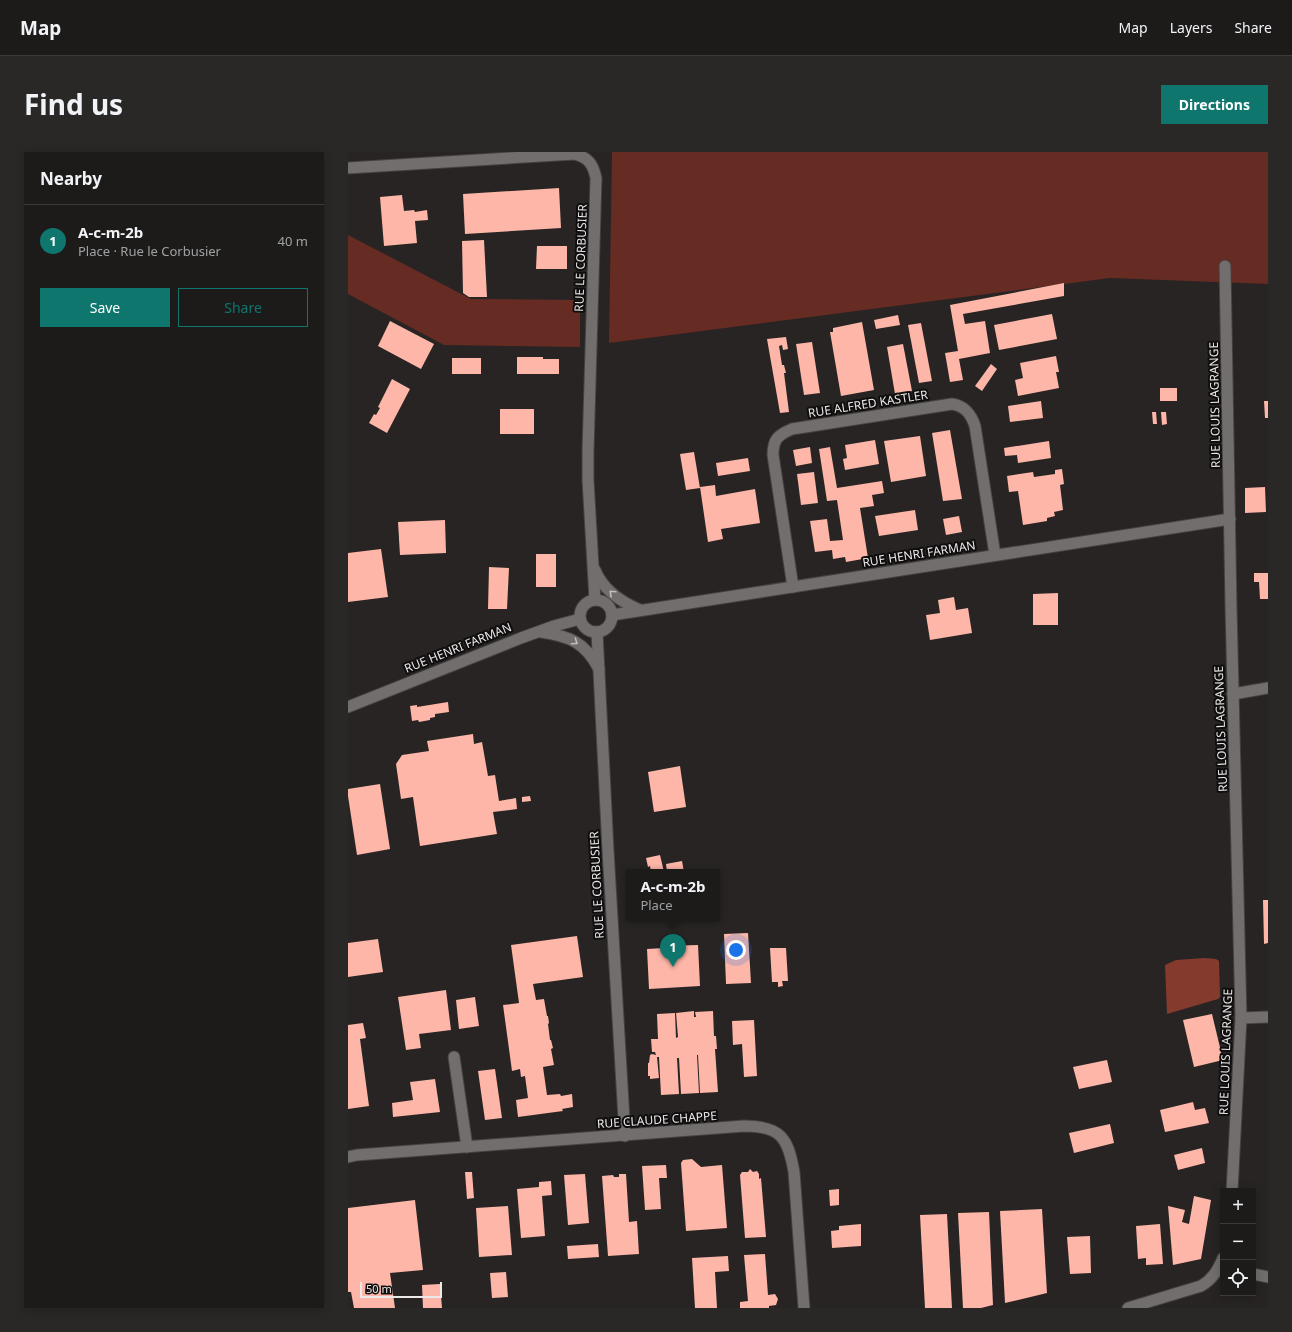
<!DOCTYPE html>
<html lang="en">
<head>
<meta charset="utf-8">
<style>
	:root { --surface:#1d1b1a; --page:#2a2827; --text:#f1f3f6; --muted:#a0a1a2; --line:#3b3939; --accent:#0f766e }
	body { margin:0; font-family:"Noto Sans",sans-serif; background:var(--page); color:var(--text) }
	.controls { position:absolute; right:12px; bottom:12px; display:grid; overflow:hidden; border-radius:0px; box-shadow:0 2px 10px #0003 }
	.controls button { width:36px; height:36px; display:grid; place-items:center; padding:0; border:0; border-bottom:1px solid var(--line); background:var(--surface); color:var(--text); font:20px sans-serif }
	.scale { position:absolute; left:12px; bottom:10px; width:82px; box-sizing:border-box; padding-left:4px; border:2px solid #ebe8e8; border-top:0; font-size:11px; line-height:14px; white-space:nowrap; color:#ebe8e8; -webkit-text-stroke:3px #0f0d0d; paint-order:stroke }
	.you { position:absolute; left:388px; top:798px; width:14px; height:14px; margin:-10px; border:3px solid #fff; border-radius:50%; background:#1a73e8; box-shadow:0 0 0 6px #1a73e833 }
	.badge { display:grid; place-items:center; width:26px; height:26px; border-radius:50%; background:var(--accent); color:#fff; font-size:13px; font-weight:700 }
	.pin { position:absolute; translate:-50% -33px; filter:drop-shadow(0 1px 2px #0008) }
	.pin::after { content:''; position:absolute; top:21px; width:14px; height:12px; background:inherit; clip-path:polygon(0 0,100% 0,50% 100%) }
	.popup { position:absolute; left:278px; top:717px; width:94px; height:52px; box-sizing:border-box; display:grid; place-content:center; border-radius:0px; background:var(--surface); filter:drop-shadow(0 1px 3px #0005); font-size:13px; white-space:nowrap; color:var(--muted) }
	.popup b { font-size:15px; color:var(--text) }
	.popup::after { content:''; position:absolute; left:50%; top:100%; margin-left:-8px; border:8px solid transparent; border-top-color:var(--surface) }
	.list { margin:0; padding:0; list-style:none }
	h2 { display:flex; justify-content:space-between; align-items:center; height:52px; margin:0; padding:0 16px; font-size:17px }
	h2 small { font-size:13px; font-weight:400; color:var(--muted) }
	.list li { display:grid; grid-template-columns:26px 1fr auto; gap:12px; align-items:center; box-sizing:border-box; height:72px; padding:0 16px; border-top:1px solid var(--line) }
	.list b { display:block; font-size:15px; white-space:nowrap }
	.list p { margin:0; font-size:13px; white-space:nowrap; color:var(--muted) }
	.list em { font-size:13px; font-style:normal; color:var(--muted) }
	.actions { display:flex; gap:8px; padding:12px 16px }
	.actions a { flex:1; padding:9px 0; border:1px solid var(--accent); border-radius:0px; text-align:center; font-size:14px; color:var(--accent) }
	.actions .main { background:var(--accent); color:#fff }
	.icon { flex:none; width:22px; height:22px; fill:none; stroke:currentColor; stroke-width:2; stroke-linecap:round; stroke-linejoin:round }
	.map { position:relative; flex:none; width:920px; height:1156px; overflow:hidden; border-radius:0px }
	header { display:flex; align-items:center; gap:24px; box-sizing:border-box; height:56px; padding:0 20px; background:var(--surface); border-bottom:1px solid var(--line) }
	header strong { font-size:19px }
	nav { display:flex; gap:22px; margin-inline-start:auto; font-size:14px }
	.intro { display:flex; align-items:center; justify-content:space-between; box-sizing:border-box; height:96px; padding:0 24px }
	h1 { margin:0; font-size:28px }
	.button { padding:10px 18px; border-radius:0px; background:var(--accent); color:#fff; font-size:14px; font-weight:700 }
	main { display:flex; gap:24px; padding:0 24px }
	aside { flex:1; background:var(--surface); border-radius:0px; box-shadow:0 2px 10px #0003 }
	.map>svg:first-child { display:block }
	.green { fill:#662b22 }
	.water { fill:#853a2e }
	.building { fill:#fdb6a8 }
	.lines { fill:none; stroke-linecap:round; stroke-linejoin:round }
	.street-casing { stroke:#454241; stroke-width:13 }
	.street { stroke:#726e6d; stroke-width:11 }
	.oneway { stroke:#c1bdbd }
	.labels { text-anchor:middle; stroke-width:4; stroke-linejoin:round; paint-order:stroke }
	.street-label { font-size:12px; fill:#ebe8e8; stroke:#0f0d0d }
</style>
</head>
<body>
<header>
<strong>Map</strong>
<nav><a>Map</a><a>Layers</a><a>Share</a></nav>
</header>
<div class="intro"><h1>Find us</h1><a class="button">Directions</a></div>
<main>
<aside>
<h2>Nearby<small></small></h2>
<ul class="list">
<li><span class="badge">1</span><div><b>A-c-m-2b</b><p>Place · Rue le Corbusier</p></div><em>40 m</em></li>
</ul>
<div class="actions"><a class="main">Save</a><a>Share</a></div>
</aside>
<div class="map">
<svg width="920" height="1156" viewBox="0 0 920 1156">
	<rect width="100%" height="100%" fill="#272423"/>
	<g class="green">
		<polygon points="264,0 920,0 920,132 762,126 261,191"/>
		<polygon points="0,83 123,147 232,148 232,195 96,193 0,142"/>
	</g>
	<polygon class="water" points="857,806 868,807 871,809 872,845 870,847 819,862 817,813 828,808"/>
	<g class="building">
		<polygon points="211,36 213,76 117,82 115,42"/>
		<polygon points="54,43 56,59 66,58 67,60 79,58 80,68 67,69 69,91 36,94 32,45"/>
		<polygon points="136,88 139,145 121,145 115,141 114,89"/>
		<polygon points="189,94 219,94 219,117 188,117"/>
		<polygon points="716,131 716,144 615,162 617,172 637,169 642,201 611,207 615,228 602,230 597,201 610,199 602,153"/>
		<polygon points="704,162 709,187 651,198 646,173"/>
		<polygon points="550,163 552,173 528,177 526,168"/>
		<polygon points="42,169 86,192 73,217 30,194"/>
		<polygon points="514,170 526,238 493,244 482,180 485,180 485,176"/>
		<polygon points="573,171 584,229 571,231 560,173"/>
		<polygon points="438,185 440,197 435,198 434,193 431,194 434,213 436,213 438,221 436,221 441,260 432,261 419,187"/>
		<polygon points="464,190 472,241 456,243 448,192"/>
		<polygon points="555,192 564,239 547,242 539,195"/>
		<polygon points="708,204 711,220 708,220 711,236 670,244 667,228 675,226 672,211"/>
		<polygon points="169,205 195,205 195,207 211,207 211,222 169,222"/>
		<rect x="104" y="206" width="29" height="16"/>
		<polygon points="643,212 649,217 634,239 627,234"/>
		<polygon points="44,227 62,237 39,281 21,271 26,262 28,263 32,256 30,255"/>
		<rect x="812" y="236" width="17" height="13"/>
		<polygon points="693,249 695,266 662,270 660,254"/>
		<polygon points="916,249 920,249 920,266 917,266"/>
		<rect x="152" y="257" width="34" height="25"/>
		<polygon points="804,260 808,260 809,272 805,272"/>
		<polygon points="813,260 818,260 819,272 814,273"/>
		<polygon points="602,278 614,347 595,349 584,281"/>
		<polygon points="572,284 578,324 543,330 536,289"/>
		<polygon points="527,288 531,312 497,318 495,307 499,306 497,293"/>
		<polygon points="701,289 703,306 670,311 669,303 657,304 656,296"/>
		<polygon points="462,295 464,311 448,314 445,298"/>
		<polygon points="482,295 489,336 534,329 536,341 524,343 526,354 512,356 520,406 498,410 497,405 485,407 484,398 467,400 462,369 479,367 482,389 495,388 489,348 479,349 471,297"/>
		<polygon points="346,300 352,336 338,338 332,302"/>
		<polygon points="400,306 402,319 370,324 368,311"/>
		<polygon points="714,317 716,332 712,333 715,358 706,360 707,364 699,366 699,369 675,373 670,339 661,340 659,324 685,320 686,325 707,322 707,318"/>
		<polygon points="466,320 470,351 453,353 449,322"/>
		<polygon points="367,333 368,344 407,337 412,371 373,377 375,387 360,390 352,335"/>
		<polygon points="917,335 918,360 897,361 897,336"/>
		<polygon points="567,358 570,378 531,384 527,364"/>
		<polygon points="611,364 614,380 598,383 595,367"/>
		<polygon points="97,368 98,401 52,403 50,370"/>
		<polygon points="33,397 40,445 0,450 0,401"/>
		<rect x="188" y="402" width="20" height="33"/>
		<polygon points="141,415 161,416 159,457 140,457"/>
		<polygon points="906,421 920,421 920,447 912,447 911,430 906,430"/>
		<polygon points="710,441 710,473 685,473 685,442"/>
		<polygon points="606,445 608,458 620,456 624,481 582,488 578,463 592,461 590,448"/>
		<polygon points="100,550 101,560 87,562 87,565 82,566 82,568 71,570 70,568 64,569 62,554 69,553 69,555"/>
		<polygon points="125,582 126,592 134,590 140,624 147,623 151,649 168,646 169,657 145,660 149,682 72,694 65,645 53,647 48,612 54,603 81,599 79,589"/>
		<polygon points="332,614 338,655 306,660 300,620"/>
		<polygon points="32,632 42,697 9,703 0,644 0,637"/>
		<polygon points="182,644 183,649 174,650 174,645"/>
		<polygon points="312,703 316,720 303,720 302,714 300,715 298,706"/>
		<polygon points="334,709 336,720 319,720 318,712"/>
		<polygon points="915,748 920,748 920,791 916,792"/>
		<polygon points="400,781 403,831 378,832 376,782"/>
		<polygon points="229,784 235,825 185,832 188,848 196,847 199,864 200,864 201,871 200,872 202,888 203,888 205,896 203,897 206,913 195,915 199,943 212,942 213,944 224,942 225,955 214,957 215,959 170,965 168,948 180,946 177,924 173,925 172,917 164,919 155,853 171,851 163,793"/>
		<polygon points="30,787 35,820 0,825 0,791"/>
		<polygon points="350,793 352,834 301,837 299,797 316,796 316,794"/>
		<polygon points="422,796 438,796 440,829 434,829 435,834 430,835 430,830 424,830"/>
		<polygon points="98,838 103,878 71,882 73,896 58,898 50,845"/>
		<polygon points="127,845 131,874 111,877 108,848"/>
		<polygon points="346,859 346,865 348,865 347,860 365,859 366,884 368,884 369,897 367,897 370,940 352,941 350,903 349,903 351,941 333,942 331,906 329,906 331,942 313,943 311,905 309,905 311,926 302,927 302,924 300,924 300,911 301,911 302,903 304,902 308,903 307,900 304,900 303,887 310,887 309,862 327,861 328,886 330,885 328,861"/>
		<polygon points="864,862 875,908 846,915 835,868"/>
		<polygon points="406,868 409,924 396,925 394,892 385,893 384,869"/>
		<polygon points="15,871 18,886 12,887 21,954 0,957 0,873"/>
		<polygon points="759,908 764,930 731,937 725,915"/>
		<polygon points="147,917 154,966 137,968 130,919"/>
		<polygon points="87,927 92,960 45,965 44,951 65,948 62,930"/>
		<polygon points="845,950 847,958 857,956 861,971 817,980 812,958"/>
		<polygon points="762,972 766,991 726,1001 721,981"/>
		<polygon points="854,996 857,1011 830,1018 826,1003"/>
		<polygon points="344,1007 353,1015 374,1013 379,1076 338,1079 333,1011 335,1008"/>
		<polygon points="318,1013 319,1026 311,1026 313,1057 297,1058 294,1014"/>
		<polygon points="402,1017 405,1020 409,1019 411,1022 411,1027 413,1026 418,1085 397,1086 392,1023 394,1020 400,1020"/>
		<polygon points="117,1020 124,1020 126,1046 119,1047"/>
		<polygon points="237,1022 241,1071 220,1073 216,1023"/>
		<polygon points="271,1022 278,1022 281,1070 289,1069 291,1102 260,1104 254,1024 265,1023 266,1025 271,1025"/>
		<polygon points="203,1029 204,1043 194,1044 197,1084 173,1086 169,1037 191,1035 191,1030"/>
		<polygon points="491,1037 491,1053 482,1054 481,1038"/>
		<polygon points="846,1044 863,1048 853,1107 825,1113 820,1054 837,1058 834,1070 841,1072"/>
		<polygon points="67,1048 75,1118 42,1121 47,1156 6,1156 3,1140 0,1140 0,1056"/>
		<polygon points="160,1054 164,1103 131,1105 128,1056"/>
		<polygon points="694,1057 699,1141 657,1151 652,1059"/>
		<polygon points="641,1060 645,1153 633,1156 615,1156 610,1061"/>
		<polygon points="599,1062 604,1156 577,1156 572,1063"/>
		<polygon points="513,1072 513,1094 484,1096 483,1079 491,1078 491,1074"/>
		<polygon points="812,1072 815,1112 798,1113 798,1106 790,1107 788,1074"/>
		<polygon points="742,1084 743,1121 722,1122 719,1085"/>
		<polygon points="250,1092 251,1105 220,1107 219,1094"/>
		<polygon points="417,1102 420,1143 427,1142 430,1147 428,1153 421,1154 421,1156 392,1156 392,1150 400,1149 396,1103"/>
		<polygon points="380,1104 381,1119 367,1120 369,1156 347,1156 344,1106"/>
		<polygon points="158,1120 160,1145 144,1146 142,1121"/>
		<polygon points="92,1132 94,1156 75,1156 74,1133"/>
	</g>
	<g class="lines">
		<g class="street-casing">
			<g id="street">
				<path d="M0,16L226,2C240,5 245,12 248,26L240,299V328L247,448"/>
				<polyline points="877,114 883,455 893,866 884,1039"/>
				<path d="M247,418C255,438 273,450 292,458"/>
				<path d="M445,435L425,303C425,287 430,283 444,277L604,252C617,254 623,262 627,274L647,403"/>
				<circle cx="248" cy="464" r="16"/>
				<polyline points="264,463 882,367"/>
				<path d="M193,480C221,484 237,490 251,517"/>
				<polyline points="249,480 260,698 277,984"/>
				<polyline points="885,542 920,536"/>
				<polyline points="0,555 173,486 206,474 232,467"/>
				<polyline points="893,866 920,865"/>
				<polyline points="106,905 119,995"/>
				<path d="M0,1005L9,1003L396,974C433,974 440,986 446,1020L456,1156"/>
				<polyline points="905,1122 920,1125"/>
				<path d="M780,1156L853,1134C865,1127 870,1118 875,1106"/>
			</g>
		</g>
		<use href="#street" class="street"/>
	</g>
	<defs><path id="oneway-chevron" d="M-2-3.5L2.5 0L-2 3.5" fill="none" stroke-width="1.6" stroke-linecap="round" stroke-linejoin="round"/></defs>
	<g class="oneway">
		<use href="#oneway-chevron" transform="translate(264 441) rotate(-137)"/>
		<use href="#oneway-chevron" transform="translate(227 490) rotate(34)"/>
	</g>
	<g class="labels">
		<g class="street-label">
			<text transform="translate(233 106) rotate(-88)" y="4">RUE LE CORBUSIER</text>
			<text transform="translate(520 252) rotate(-9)" y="4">RUE ALFRED KASTLER</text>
			<text transform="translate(867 253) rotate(-91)" y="4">RUE LOUIS LAGRANGE</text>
			<text transform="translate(571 402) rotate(-9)" y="4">RUE HENRI FARMAN</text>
			<text transform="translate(110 496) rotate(-22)" y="4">RUE HENRI FARMAN</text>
			<text transform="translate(873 577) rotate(-92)" y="4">RUE LOUIS LAGRANGE</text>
			<text transform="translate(249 733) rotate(-93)" y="4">RUE LE CORBUSIER</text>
			<text transform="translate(878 900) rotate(-88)" y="4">RUE LOUIS LAGRANGE</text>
			<text transform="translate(309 968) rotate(-4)" y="4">RUE CLAUDE CHAPPE</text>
		</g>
	</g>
</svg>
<div class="controls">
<button>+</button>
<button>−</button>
<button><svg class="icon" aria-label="locate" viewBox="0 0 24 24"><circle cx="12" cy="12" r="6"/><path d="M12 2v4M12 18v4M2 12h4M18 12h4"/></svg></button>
</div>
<div class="scale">50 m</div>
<div class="you"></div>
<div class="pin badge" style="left:325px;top:815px">1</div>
<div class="popup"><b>A-c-m-2b</b>Place</div>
</div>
</main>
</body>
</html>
